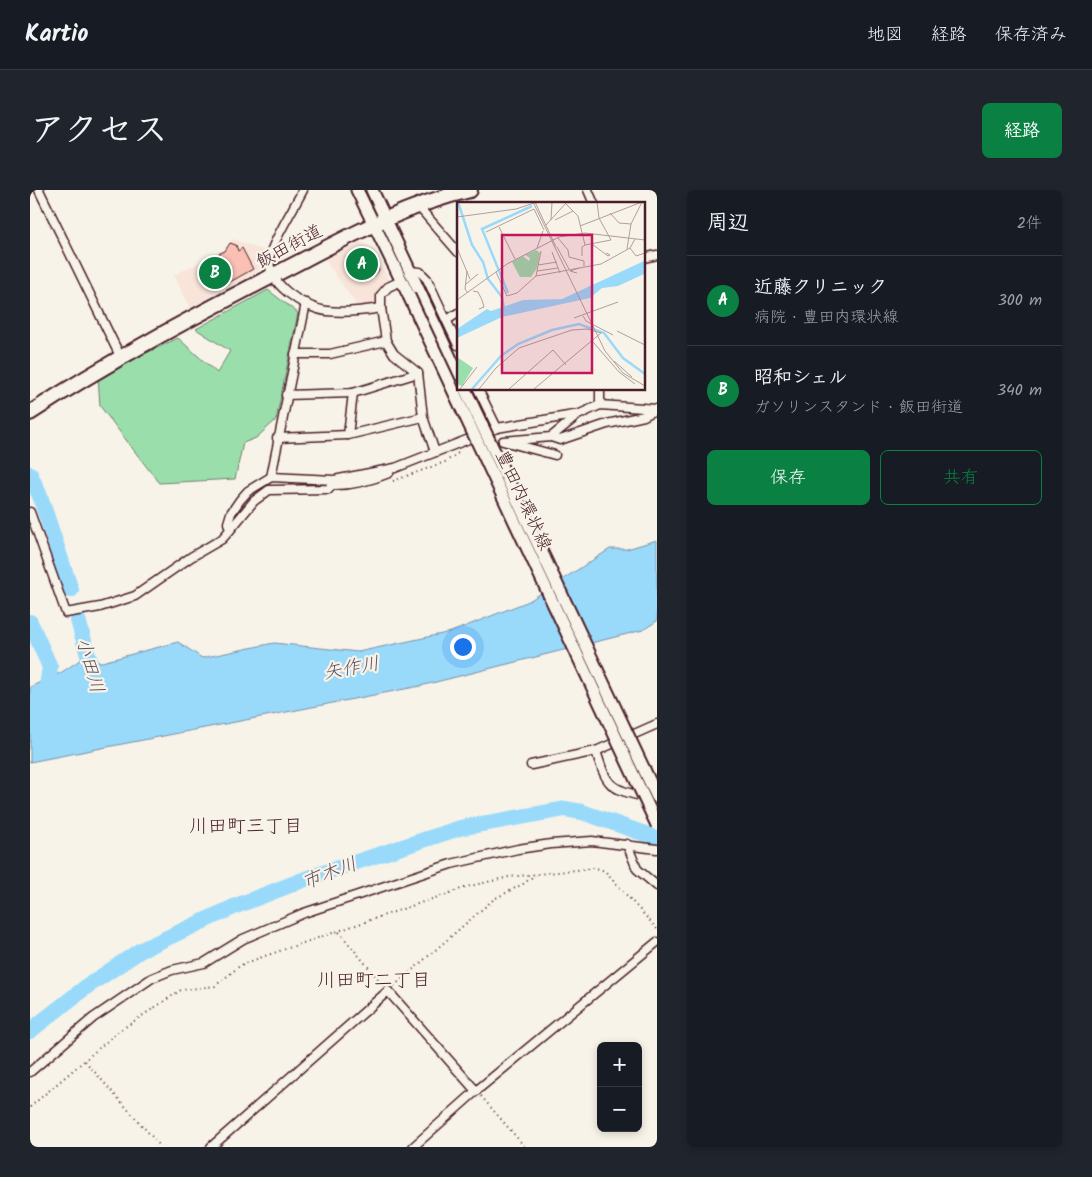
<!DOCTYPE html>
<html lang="ja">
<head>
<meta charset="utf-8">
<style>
	:root { --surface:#171b24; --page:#20242c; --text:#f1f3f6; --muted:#9ea1a6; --line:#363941; --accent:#0b8043 }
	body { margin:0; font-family:Kalam,"Klee One",sans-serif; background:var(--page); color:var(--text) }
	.controls { position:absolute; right:15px; bottom:15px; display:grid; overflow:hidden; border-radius:8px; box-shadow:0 2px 8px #0003 }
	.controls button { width:45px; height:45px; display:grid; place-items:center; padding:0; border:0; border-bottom:1px solid var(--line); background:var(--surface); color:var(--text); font:25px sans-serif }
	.you { position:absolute; left:432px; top:456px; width:18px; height:18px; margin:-12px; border:4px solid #fff; border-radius:50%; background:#1a73e8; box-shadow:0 0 0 8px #1a73e833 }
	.badge { display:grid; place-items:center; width:32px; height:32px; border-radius:50%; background:var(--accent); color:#fff; font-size:16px; font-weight:700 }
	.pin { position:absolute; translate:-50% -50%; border:2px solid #fff; box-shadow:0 1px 5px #0006 }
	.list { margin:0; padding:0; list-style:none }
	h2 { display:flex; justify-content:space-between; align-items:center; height:65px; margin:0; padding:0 20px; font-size:21px }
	h2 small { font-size:16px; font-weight:400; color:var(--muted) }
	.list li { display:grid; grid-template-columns:32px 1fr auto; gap:15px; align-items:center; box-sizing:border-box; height:90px; padding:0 20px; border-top:1px solid var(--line) }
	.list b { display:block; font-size:19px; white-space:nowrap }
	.list p { margin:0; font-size:16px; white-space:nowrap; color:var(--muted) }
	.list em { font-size:16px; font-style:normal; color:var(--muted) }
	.actions { display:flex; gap:10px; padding:15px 20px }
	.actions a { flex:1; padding:11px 0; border:1px solid var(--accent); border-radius:8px; text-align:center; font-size:18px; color:var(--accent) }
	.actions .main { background:var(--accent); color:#fff }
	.map { position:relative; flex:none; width:627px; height:957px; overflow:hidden; border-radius:8px }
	header { display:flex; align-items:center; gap:30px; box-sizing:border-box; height:70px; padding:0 25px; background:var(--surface); border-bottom:1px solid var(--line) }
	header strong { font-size:24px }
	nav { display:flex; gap:28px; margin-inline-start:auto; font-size:18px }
	.intro { display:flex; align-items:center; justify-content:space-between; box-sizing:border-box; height:120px; padding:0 30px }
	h1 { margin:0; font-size:35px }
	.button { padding:12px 22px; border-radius:8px; background:var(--accent); color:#fff; font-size:18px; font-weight:700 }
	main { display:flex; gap:30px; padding:0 30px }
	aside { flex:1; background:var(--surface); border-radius:8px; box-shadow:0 2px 8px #0003 }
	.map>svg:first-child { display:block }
	.built { fill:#f8e4d8 }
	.green { fill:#9adfab; stroke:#727f6b }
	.water { fill:#99dafb; stroke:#798fa8 }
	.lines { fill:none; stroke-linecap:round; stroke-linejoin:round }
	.river { stroke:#99dafb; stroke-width:16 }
	.building { fill:#fac0b4; stroke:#4a1f2b }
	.street-casing { stroke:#4a1f2b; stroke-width:11 }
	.secondary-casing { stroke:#4a1f2b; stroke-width:15 }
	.highway-casing { stroke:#4a1f2b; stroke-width:18 }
	.path { stroke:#4a1f2b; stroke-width:2; stroke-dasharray:1 4; stroke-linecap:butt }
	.street { stroke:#f7f3e8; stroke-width:8 }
	.secondary { stroke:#f7f3e8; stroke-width:11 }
	.highway { stroke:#f7f3e8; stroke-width:14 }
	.secondary-bridge-casing { stroke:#4a1f2b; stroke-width:15; stroke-linecap:butt }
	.secondary-bridge { stroke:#f7f3e8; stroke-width:11 }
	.labels { text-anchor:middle; stroke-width:4.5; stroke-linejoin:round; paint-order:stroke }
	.street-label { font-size:18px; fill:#4a1f2b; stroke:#f7f3e8 }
	.water-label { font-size:19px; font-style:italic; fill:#5e4e5f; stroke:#f7f3e8 }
	.neighbourhood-label { font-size:19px; fill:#4a1f2b; stroke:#f7f3e8 }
	.inset-river { fill:none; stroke:#99dafb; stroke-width:2.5 }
	.inset-road { fill:none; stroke:#b29e9c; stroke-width:1 }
	.view { fill:#c2185b; fill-opacity:0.15; stroke:#c2185b; stroke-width:2.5 }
	.inset-edge { fill:none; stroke:#4a1f2b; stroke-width:2.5 }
</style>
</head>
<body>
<header>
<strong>Kartio</strong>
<nav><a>地図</a><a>経路</a><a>保存済み</a></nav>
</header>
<div class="intro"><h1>アクセス</h1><a class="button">経路</a></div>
<main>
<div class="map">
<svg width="627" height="957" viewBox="0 0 627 957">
	<rect width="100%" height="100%" fill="#f7f3e8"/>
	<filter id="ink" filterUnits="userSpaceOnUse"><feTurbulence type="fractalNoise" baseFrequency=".02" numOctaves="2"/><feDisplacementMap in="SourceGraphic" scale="10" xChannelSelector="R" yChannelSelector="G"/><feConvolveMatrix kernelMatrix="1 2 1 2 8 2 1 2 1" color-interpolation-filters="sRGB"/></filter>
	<g filter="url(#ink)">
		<g class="built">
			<polygon points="203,49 237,62 227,82 160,118 144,85 194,60"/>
			<polygon points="330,52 345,60 359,91 350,99 346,114 328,117 295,70"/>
		</g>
		<polygon class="green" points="238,100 268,123 246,230 226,248 213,253 205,289 129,293 70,216 68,186 148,148 187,183 200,161 166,139"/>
		<polygon class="water" points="627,350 627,431 613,440 390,496 0,572 0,497 32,482 50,470 72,472 148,452 172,468 244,453 328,462 421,442 499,411 580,359 597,359"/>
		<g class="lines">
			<g class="river">
				<polyline points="0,284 10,306 41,400"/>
				<polyline points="48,430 65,490"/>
				<polyline points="0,432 20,477 13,520 0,526"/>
				<polyline points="0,841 56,797 111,760 206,716 278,688 430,638 535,619 552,622 627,648"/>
			</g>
		</g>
		<g class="building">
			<polygon points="200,53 206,55 208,61 212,58 223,79 193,96 176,74 179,73 177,69 195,61"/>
			<polygon points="337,63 338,66 340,64 349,80 344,86 334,78 324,83 319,73"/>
		</g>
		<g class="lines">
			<g class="street-casing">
				<g id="street">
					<polyline points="9,0 90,166"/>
					<path d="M273,0C266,14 243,51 240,65C234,93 274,118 297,121C315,123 333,121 351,118"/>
					<polyline points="558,0 564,14"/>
					<polyline points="388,16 428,62"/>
					<polyline points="613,68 627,65"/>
					<polyline points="379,81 390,82 397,89 428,155"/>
					<polyline points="371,91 358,97 351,105 351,118 356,151 364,164 388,183 393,227 405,262"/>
					<polyline points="417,130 428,123"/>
					<polyline points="265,164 300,164 356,151"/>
					<polyline points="448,199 467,238"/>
					<polyline points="256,205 323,203 388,183"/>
					<polyline points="570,215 570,199"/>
					<polyline points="318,245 323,203"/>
					<polyline points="521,247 530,250 577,234 614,226 625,220"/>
					<polyline points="247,248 318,245 393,227"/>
					<polyline points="525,265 473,251 521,247 548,225"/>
					<polyline points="241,287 276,113"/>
					<polyline points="0,322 36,423 70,417 105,406 161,367 192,349 200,340 198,333 201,323 210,310 218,301 241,287 304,290 365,278 467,238 550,224 570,215 627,219"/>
					<path d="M200,340L224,311L239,300L299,299L301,295C320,296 342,290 359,283"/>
					<path d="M566,561C577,596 579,599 616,607"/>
					<polyline points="501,575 566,561 627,534"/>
					<polyline points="597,654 607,679 627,696"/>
					<polyline points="0,882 63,828 122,788 142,780 174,773 213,749 274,723 421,674 488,659 521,654 562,651 627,659"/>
					<polyline points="181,957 358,801 446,901"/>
					<polyline points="383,957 446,901 627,752"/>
				</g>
			</g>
			<g class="secondary-casing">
				<g id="secondary">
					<polyline points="327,0 379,106"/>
					<polyline points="342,0 428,184"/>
				</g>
			</g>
			<g class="highway-casing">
				<path id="highway" d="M0,223C78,172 159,129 242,86C307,53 368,17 440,0"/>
			</g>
			<g class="path">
				<polyline points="363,291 415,272 431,261"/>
				<polyline points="309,742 354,796"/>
				<polyline points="364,796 464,709 493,694 505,685"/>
				<polyline points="55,871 131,957"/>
				<polyline points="451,906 495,957"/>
				<polyline points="0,917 89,841 151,800 185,796 211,775 235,766 440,696 479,687 566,678 575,681 627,739"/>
			</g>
			<use href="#street" class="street"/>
			<use href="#secondary" class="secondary"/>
			<use href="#highway" class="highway"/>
			<g class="secondary-bridge-casing">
				<g id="secondary-bridge">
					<polyline points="379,106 627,635"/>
					<polyline points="435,199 627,607"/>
				</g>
			</g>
			<use href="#secondary-bridge" class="secondary-bridge"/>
		</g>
	</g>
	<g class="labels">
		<g class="street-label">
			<text transform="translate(259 56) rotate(-28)" y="6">飯田街道</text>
			<text transform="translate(494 310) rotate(65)" y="6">豊田内環状線</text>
		</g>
		<g class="water-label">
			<text transform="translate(61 475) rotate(74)" y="7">小田川</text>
			<text transform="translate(321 477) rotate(-10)" y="7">矢作川</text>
			<text transform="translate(299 682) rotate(-21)" y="7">市木川</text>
		</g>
		<g class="neighbourhood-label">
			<text x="216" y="642">川田町三丁目</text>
			<text x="344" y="796">川田町二丁目</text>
		</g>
	</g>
	<g transform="translate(427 12)">
		<rect width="188" height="188" fill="#f7f3e8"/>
		<path d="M79,48L83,51L80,66L74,75H63L55,60L66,54L72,59L73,56L68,53ZM0,155L16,166L5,184L0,182Z" fill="#9adfab"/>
		<path d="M187,59V72L161,84L145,86L133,96L45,115L0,136V127L30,107L34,109L66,98L105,97Z" fill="#99dafb"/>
		<path class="inset-river" d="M1,0L15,43L26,60L31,77L45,95L47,107M51,91L25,27L75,4M15,187L44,154L61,142L95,128L122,122L147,131L166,156L188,172"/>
		<path class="inset-road" d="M76,0L148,149L166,171L188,184M78,0L99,45M109,2L121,14L128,43L125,45V54M153,11L162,21L174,22M0,15L59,7L77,1M94,18L95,0M98,18L116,9M89,23L110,0M123,24L185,0M42,25L58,57M29,30L77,7L87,28M101,36L111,48L112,55L127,59V64M135,42L151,54L153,53L149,51M128,43L154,38L142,16L140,0M100,45L112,67M0,46L13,77M80,46L86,29M173,46L179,54L188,51M170,47L174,22L185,0M95,50L103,71M81,63L100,60M10,69L8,87L11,91M80,69L101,66M39,70L50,94L60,91L79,74L84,49M120,71L113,69L122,66M79,74L144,62L173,46L178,37M9,82L21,72M16,89L21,90L25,98L27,105L22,107M0,98L50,62L102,35L128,31L188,38M126,114L129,119L156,133M117,116L161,100M160,129L188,143M136,140L162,170L178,182M157,159L175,175M3,187L20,165M22,187L39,166L62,146L115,128L130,127L144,131L77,187M52,187L96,148L109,163"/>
		<path class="view" d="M45,33H135V171H45Z"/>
		<rect width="188" height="188" class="inset-edge"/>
	</g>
</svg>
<div class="controls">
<button>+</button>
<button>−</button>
</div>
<div class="you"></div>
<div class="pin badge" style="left:332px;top:74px">A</div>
<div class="pin badge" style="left:185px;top:83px">B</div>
</div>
<aside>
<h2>周辺<small>2件</small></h2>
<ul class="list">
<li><span class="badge">A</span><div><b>近藤クリニック</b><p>病院 · 豊田内環状線</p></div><em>300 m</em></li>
<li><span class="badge">B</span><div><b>昭和シェル</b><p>ガソリンスタンド · 飯田街道</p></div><em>340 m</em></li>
</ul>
<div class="actions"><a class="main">保存</a><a>共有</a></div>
</aside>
</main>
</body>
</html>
